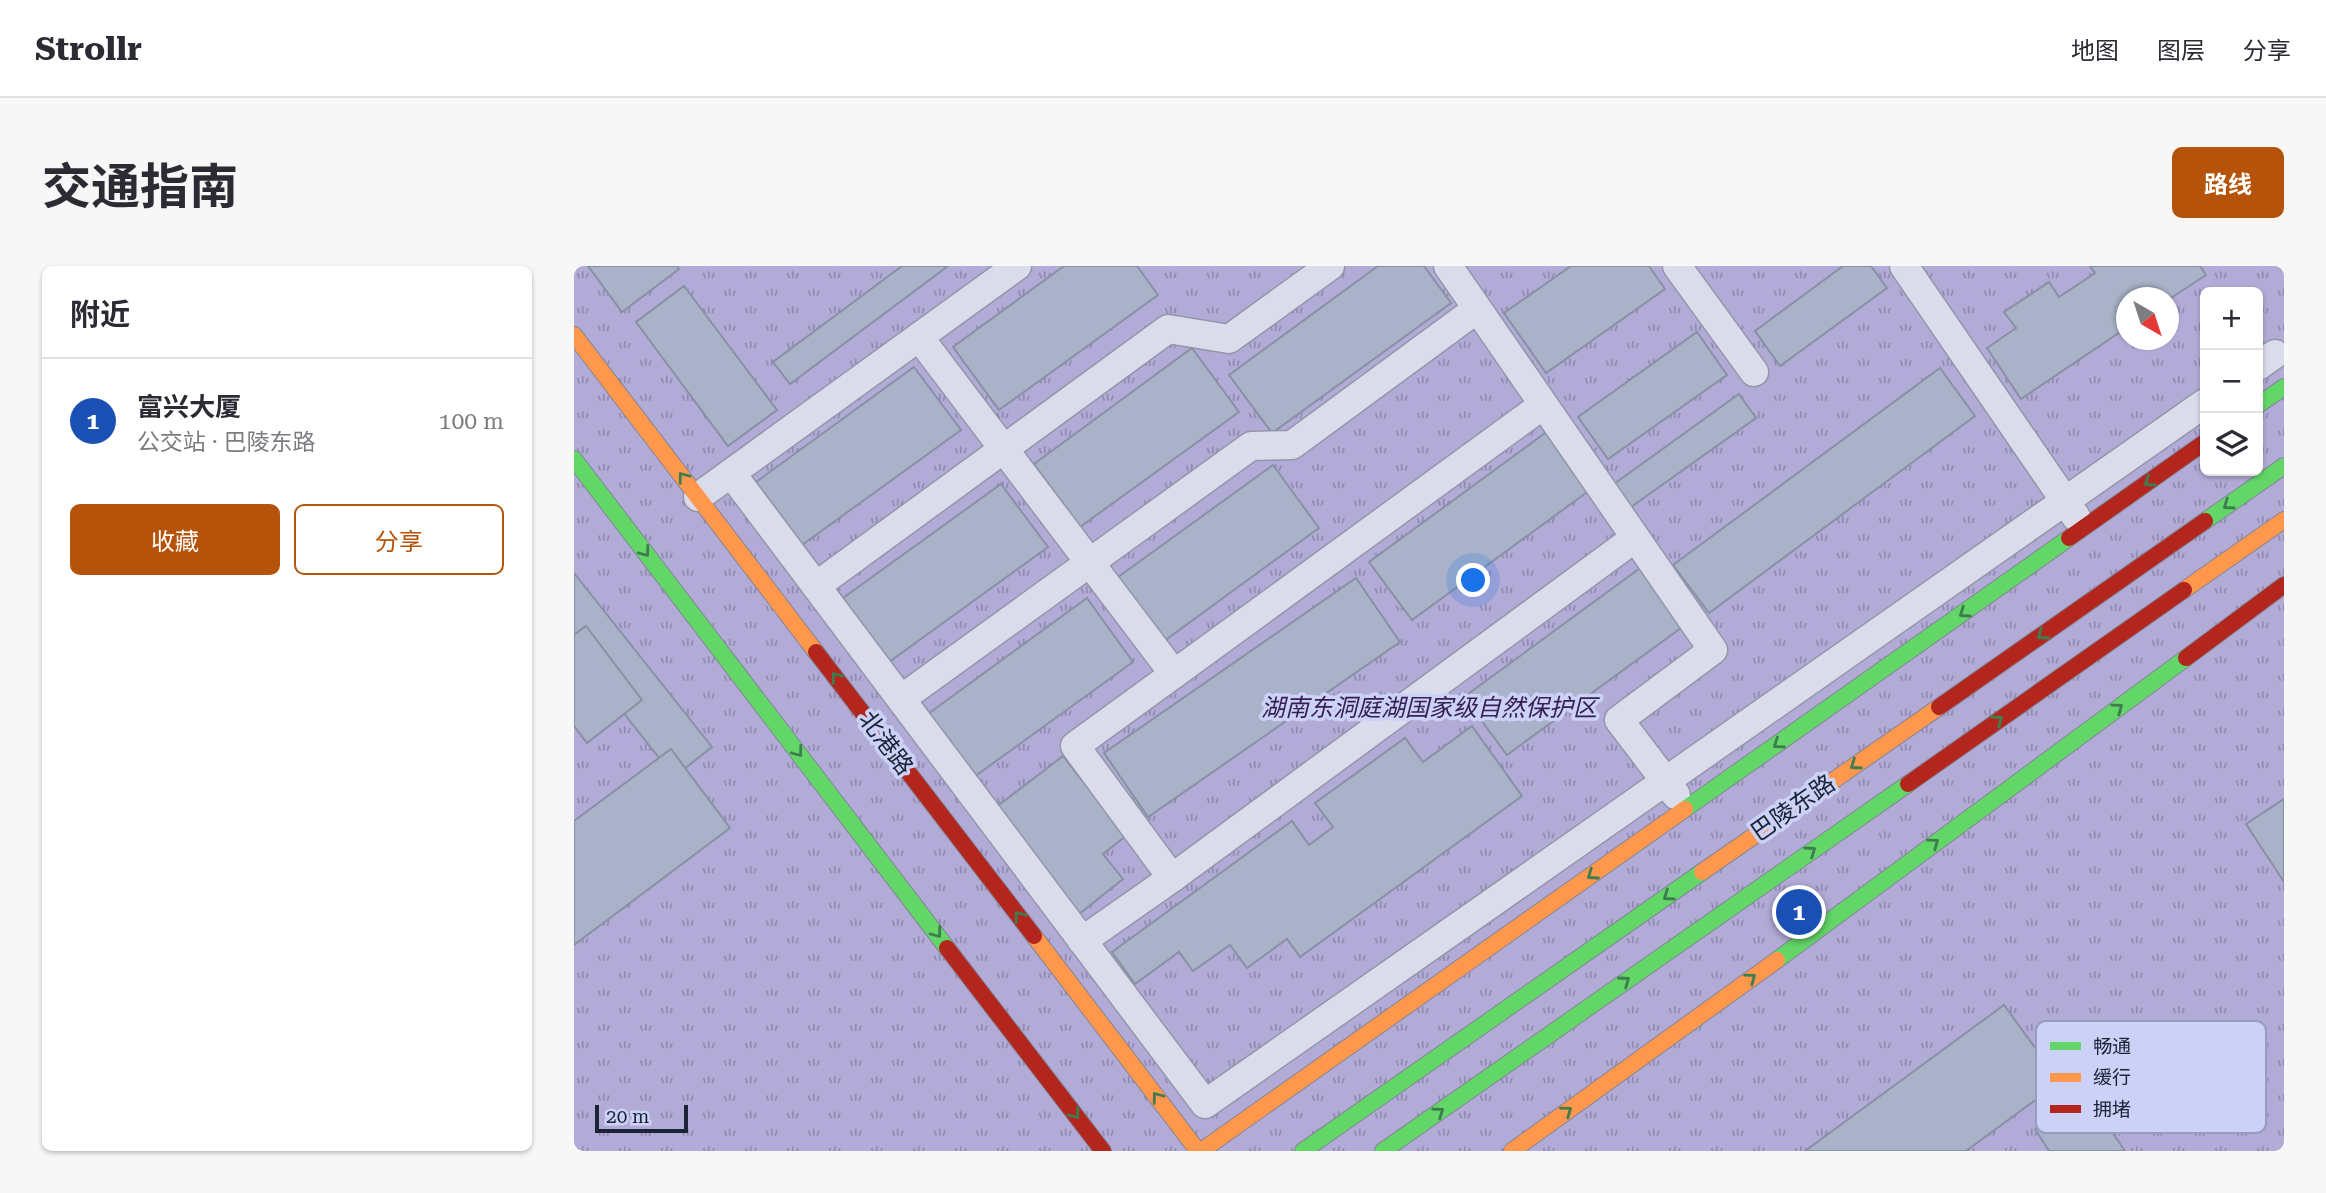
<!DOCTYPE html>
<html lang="zh">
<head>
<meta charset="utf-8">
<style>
	:root { --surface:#fff; --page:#f7f7f7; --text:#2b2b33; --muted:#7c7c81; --line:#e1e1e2; --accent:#b45309 }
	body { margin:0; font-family:"Roboto Serif","Noto Sans SC",serif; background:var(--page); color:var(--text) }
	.controls { position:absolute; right:21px; top:21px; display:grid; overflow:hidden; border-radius:10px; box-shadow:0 2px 5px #0004 }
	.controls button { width:63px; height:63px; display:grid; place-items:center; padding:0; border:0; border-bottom:2px solid var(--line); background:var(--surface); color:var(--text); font:35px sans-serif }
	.compass { position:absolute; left:1542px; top:21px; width:63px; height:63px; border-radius:50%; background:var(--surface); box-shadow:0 2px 5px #0004; rotate:141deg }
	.scale { position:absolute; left:21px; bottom:18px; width:93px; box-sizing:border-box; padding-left:7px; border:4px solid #1a2436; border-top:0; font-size:19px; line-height:24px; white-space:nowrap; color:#1a2436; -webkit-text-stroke:5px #ccd1f7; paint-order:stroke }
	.you { position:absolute; left:900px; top:315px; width:24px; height:24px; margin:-18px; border:5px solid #fff; border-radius:50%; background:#1a73e8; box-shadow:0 0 0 10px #1a73e833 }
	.badge { display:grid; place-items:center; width:46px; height:46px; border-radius:50%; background:var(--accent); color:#fff; font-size:23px; font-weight:700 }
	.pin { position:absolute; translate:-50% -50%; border:4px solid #fff; box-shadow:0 2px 7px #0006 }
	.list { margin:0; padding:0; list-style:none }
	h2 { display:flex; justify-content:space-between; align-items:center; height:91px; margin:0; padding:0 28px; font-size:30px }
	h2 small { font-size:23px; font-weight:400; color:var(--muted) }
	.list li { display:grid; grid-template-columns:46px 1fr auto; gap:21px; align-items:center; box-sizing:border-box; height:126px; padding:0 28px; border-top:2px solid var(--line) }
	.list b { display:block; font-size:26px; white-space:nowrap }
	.list p { margin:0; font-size:23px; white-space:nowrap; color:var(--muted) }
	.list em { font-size:23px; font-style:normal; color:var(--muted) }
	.actions { display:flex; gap:14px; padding:21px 28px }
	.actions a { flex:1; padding:16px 0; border:2px solid var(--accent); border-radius:10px; text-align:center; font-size:24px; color:var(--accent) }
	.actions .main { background:var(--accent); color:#fff }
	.icon { flex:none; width:38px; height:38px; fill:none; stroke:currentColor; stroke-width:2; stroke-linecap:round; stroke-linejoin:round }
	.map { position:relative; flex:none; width:1710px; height:885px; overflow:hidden; border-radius:10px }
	header { display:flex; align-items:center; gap:42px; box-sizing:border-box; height:98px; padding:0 35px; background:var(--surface); border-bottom:2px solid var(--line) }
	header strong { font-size:33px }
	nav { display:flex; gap:38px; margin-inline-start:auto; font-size:24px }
	.intro { display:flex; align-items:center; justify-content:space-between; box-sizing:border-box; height:168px; padding:0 42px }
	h1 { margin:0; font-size:49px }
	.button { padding:18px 32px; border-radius:10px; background:var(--accent); color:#fff; font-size:24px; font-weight:700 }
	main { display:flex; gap:42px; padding:0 42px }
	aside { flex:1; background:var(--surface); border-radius:10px; box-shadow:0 2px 5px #0004 }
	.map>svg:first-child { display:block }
	.park { fill:url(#park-tufts); fill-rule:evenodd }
	.building { fill:#a9b2c8; stroke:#8890a3; stroke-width:2 }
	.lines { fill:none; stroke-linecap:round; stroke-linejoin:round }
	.street-casing { stroke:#9296a8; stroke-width:31 }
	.fast-casing { stroke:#828697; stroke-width:18 }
	.slow-casing { stroke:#828697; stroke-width:18 }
	.jam-casing { stroke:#828697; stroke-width:18 }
	.street { stroke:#dadceb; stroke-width:28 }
	.fast { stroke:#63d668; stroke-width:16 }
	.slow { stroke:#ff974d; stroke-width:16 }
	.jam { stroke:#b3261e; stroke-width:16 }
	.oneway { stroke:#3e7d4f }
	.labels { text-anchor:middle; stroke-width:7; stroke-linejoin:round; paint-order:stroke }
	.park-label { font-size:24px; font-style:italic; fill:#362053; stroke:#ccd1f7 }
	.street-label { font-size:24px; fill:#1a2436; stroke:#ccd1f7 }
	.key { fill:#ccd1f7; stroke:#979dbd; stroke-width:2 }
	.key-label { font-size:19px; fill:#1a2436 }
</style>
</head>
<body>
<header>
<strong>Strollr</strong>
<nav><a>地图</a><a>图层</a><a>分享</a></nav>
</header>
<div class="intro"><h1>交通指南</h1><a class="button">路线</a></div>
<main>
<aside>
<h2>附近<small></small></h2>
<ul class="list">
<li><span class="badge" style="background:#1a4fb4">1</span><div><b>富兴大厦</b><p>公交站 · 巴陵东路</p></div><em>100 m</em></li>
</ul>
<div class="actions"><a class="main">收藏</a><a>分享</a></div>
</aside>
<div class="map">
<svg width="1710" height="885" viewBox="0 0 1710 885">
	<defs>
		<pattern id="park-tufts" width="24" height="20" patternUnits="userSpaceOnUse" patternTransform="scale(1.75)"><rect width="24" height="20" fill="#b3abd7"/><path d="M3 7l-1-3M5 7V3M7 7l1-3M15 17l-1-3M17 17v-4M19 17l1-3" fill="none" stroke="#918baf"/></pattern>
	</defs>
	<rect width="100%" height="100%" fill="#c8cbe3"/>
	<path class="park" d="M0,0H1710V885H0ZM1631,26H1684V205H1631ZM1552,32H1594V74H1552Z"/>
	<g class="building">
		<polygon points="14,0 103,0 105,3 48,46"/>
		<polygon points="328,0 374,0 216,118 199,96"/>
		<polygon points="490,0 563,0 584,29 425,144 379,81"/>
		<polygon points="804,0 850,0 877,37 698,167 655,109"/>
		<polygon points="997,0 1075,0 1091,23 972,107 930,47"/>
		<polygon points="1269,0 1297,0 1313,22 1206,100 1181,65"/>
		<polygon points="1516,0 1626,0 1632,9 1594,34 1594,32 1552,32 1552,62 1447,133 1413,82 1442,62 1430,46 1475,16 1485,31 1521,7"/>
		<polygon points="110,20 203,144 154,180 62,56"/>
		<polygon points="1123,66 1153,109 1034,193 1004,151"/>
		<polygon points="618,82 665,146 506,261 460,198"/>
		<polygon points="340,101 387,164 228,279 182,216"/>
		<polygon points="1366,102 1401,150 1135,347 1099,299"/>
		<polygon points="1165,128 1182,152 1057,241 1040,218"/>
		<polygon points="974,165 1016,224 838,354 795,296"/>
		<polygon points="699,199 745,262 586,378 540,314"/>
		<polygon points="427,218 474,281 315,396 269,332"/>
		<polygon points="1069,300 1111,359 933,489 890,431"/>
		<polygon points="0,307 138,481 100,511 0,384"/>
		<polygon points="782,312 826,376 574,551 530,487"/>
		<polygon points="513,332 559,396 400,511 354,448"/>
		<polygon points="12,360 68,434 13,477 0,460 0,369"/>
		<polygon points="898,460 948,530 726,691 713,673 673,702 656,679 619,705 605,686 561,718 538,686 718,555 735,579 759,561 741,537 831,472 849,496"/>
		<polygon points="97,483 156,562 0,679 0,555"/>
		<polygon points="489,490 552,570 529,588 549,613 500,652 417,545"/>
		<polygon points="1710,533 1710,616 1672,558"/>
		<polygon points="1430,739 1486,816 1392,885 1231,885"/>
		<polygon points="1513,829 1551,885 1475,885 1461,863"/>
	</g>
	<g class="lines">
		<g class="street-casing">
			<g id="street">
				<polyline points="874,0 1139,384 1045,454 1102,529"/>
				<polyline points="1103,0 1180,106"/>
				<polyline points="1330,0 1502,251"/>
				<polyline points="345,71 600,408 969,139"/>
				<polyline points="1684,100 1701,88"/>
				<polyline points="157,207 631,838 1631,137"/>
				<polyline points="124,231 443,0"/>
				<polyline points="242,320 594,63 655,73 756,0"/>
				<polyline points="600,408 501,480 598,612 1061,272"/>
				<polyline points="327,433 677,180 718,179 903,43"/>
				<polyline points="508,675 598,612"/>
			</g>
		</g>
		<g class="fast-casing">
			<g id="fast">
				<polyline points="1684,139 1710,121"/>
				<polyline points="0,193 373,682"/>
				<polyline points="1631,255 1710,200"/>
				<polyline points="1111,543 1495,272"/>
				<polyline points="1203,694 1612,392"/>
				<polyline points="729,885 1128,606"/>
				<polyline points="809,885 1334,518"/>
			</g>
		</g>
		<g class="slow-casing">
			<g id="slow">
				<polyline points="0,69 242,386"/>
				<polyline points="1610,324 1710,254"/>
				<polyline points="1128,606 1365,441"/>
				<polyline points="460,670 624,885"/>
				<polyline points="627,885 1111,543"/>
				<polyline points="938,885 1203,694"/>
			</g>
		</g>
		<g class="jam-casing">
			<g id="jam">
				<polyline points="1495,272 1631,176"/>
				<polyline points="242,386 460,670"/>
				<polyline points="1612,392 1710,319"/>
				<polyline points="1365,441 1631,255"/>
				<polyline points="1334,518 1610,324"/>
				<polyline points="373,682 529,885"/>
			</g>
		</g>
		<use href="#street" class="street"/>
		<use href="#fast" class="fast"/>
		<use href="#slow" class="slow"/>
		<use href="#jam" class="jam"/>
	</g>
	<defs><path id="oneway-chevron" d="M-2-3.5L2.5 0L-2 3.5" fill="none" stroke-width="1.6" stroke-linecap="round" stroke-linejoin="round" transform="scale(1.75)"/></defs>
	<g class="oneway">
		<use href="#oneway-chevron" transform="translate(109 211) rotate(-127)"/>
		<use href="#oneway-chevron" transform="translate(1575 216) rotate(145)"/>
		<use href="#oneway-chevron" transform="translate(1654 239) rotate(145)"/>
		<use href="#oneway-chevron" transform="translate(71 286) rotate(53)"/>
		<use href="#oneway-chevron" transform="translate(1390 347) rotate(145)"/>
		<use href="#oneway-chevron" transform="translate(1468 369) rotate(145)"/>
		<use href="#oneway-chevron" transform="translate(262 411) rotate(-127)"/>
		<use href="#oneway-chevron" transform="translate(1544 442) rotate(-36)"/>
		<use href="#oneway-chevron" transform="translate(1424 454) rotate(-35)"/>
		<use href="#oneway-chevron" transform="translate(1204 478) rotate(145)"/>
		<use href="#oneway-chevron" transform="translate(224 486) rotate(53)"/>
		<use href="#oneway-chevron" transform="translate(1281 499) rotate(145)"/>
		<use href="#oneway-chevron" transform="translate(1360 577) rotate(-36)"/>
		<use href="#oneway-chevron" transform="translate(1237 585) rotate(-35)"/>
		<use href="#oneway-chevron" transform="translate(1018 609) rotate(145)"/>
		<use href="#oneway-chevron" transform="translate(1094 630) rotate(145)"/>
		<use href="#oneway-chevron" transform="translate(445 650) rotate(-127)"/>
		<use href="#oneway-chevron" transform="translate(363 667) rotate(53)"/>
		<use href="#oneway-chevron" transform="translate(1177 712) rotate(-36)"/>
		<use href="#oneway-chevron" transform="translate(1051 715) rotate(-35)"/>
		<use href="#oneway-chevron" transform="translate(583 831) rotate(-127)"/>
		<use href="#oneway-chevron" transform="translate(993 845) rotate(-36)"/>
		<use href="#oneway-chevron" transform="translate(865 846) rotate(-35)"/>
		<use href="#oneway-chevron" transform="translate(501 848) rotate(53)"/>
	</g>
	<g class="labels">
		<g class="park-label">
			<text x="855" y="450">湖南东洞庭湖国家级自然保护区</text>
		</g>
		<g class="street-label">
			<text transform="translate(312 477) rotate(53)" y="8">北港路</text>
			<text transform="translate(1219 542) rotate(-35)" y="8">巴陵东路</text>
		</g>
	</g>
	<rect x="1462" y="755" width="230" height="112" rx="10" class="key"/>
	<rect x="1476" y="776" width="31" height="8" fill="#63d668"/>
	<rect x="1476" y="807" width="31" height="9" fill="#ff974d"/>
	<rect x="1476" y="839" width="31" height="8" fill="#b3261e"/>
	<g class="key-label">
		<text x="1519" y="787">畅通</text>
		<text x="1519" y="818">缓行</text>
		<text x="1519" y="850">拥堵</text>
	</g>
</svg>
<div class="controls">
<button>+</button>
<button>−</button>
<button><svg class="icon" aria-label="layers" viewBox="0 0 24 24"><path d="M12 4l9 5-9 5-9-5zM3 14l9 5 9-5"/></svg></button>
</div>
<svg class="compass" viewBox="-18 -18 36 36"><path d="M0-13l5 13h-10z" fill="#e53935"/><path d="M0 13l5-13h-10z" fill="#7c7c81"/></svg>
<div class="scale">20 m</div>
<div class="you"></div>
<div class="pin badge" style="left:1225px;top:646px;background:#1a4fb4">1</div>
</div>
</main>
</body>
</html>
